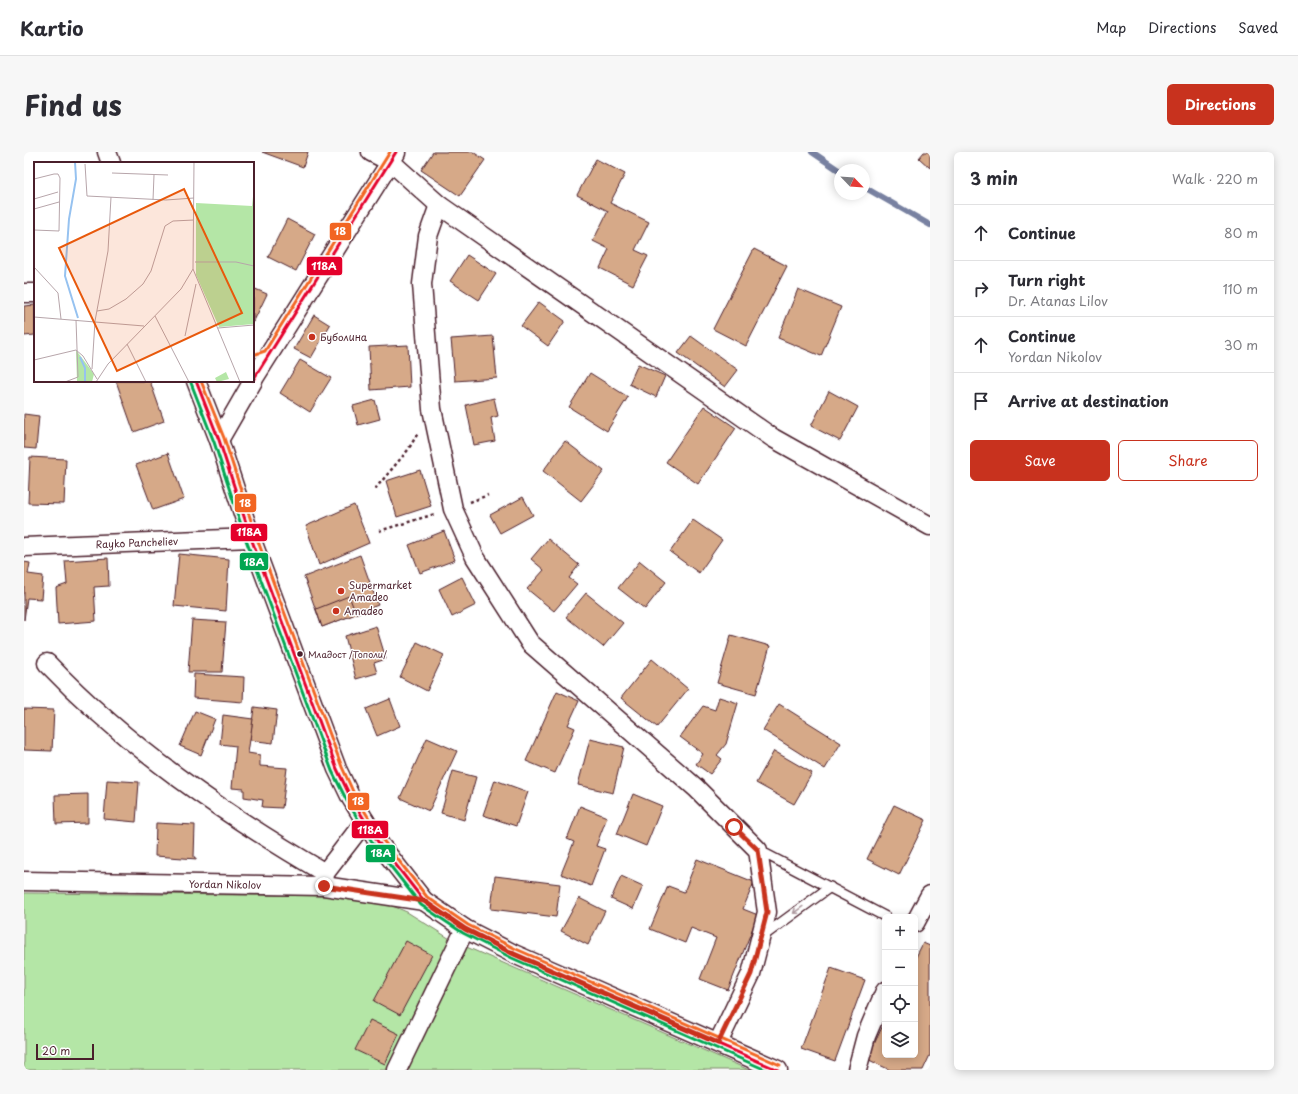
<!DOCTYPE html>
<html lang="en">
<head>
<meta charset="utf-8">
<style>
	:root { --surface:#fff; --page:#f7f7f7; --text:#2b2b33; --muted:#7c7c81; --line:#e1e1e2; --accent:#c8321e }
	body { margin:0; font-family:"Playpen Sans",sans-serif; background:var(--page); color:var(--text) }
	.controls { position:absolute; right:12px; bottom:12px; display:grid; overflow:hidden; border-radius:6px; box-shadow:0 2px 10px #0003 }
	.controls button { width:36px; height:36px; display:grid; place-items:center; padding:0; border:0; border-bottom:1px solid var(--line); background:var(--surface); color:var(--text); font:20px sans-serif }
	.compass { position:absolute; left:810px; top:12px; width:36px; height:36px; border-radius:50%; background:var(--surface); box-shadow:0 2px 10px #0003; rotate:115deg }
	.scale { position:absolute; left:12px; bottom:10px; width:58px; box-sizing:border-box; padding-left:4px; border:2px solid #4a1f2b; border-top:0; font-size:11px; line-height:14px; white-space:nowrap; color:#4a1f2b; -webkit-text-stroke:3px #fff; paint-order:stroke }
	.stop { position:absolute; width:12px; height:12px; margin:-9px; border:3px solid #c8321e; border-radius:50%; background:#fff }
	.stop.end { background:#c8321e; border-color:#fff; box-shadow:0 1px 4px #0008 }
	.list { margin:0; padding:0; list-style:none }
	h2 { display:flex; justify-content:space-between; align-items:center; height:52px; margin:0; padding:0 16px; font-size:17px }
	h2 small { font-size:13px; font-weight:400; color:var(--muted) }
	.list li { display:grid; grid-template-columns:26px 1fr auto; gap:12px; align-items:center; box-sizing:border-box; height:56px; padding:0 16px; border-top:1px solid var(--line) }
	.list b { display:block; font-size:15px; white-space:nowrap }
	.list p { margin:0; font-size:13px; white-space:nowrap; color:var(--muted) }
	.list em { font-size:13px; font-style:normal; color:var(--muted) }
	.actions { display:flex; gap:8px; padding:12px 16px }
	.actions a { flex:1; padding:9px 0; border:1px solid var(--accent); border-radius:6px; text-align:center; font-size:14px; color:var(--accent) }
	.actions .main { background:var(--accent); color:#fff }
	.icon { flex:none; width:22px; height:22px; fill:none; stroke:currentColor; stroke-width:2; stroke-linecap:round; stroke-linejoin:round }
	.map { position:relative; flex:none; width:906px; height:918px; overflow:hidden; border-radius:6px }
	header { display:flex; align-items:center; gap:24px; box-sizing:border-box; height:56px; padding:0 20px; background:var(--surface); border-bottom:1px solid var(--line) }
	header strong { font-size:19px }
	nav { display:flex; gap:22px; margin-inline-start:auto; font-size:14px }
	.intro { display:flex; align-items:center; justify-content:space-between; box-sizing:border-box; height:96px; padding:0 24px }
	h1 { margin:0; font-size:28px }
	.button { padding:10px 18px; border-radius:6px; background:var(--accent); color:#fff; font-size:14px; font-weight:700 }
	main { display:flex; gap:24px; padding:0 24px }
	aside { flex:1; background:var(--surface); border-radius:6px; box-shadow:0 2px 10px #0003 }
	.map>svg:first-child { display:block }
	.green { fill:#b4e6a6; stroke:#7f8268 }
	.lines { fill:none; stroke-linecap:round; stroke-linejoin:round }
	.stream { stroke:#7881a1; stroke-width:6 }
	.building { fill:#d6a988; stroke:#4a1f2b }
	.service-casing { stroke:#4a1f2b; stroke-width:12 }
	.minor-casing { stroke:#4a1f2b; stroke-width:21 }
	.path { stroke:#4a1f2b; stroke-width:2.5; stroke-dasharray:3 3; stroke-linecap:butt }
	.service { stroke:#fff; stroke-width:9 }
	.minor { stroke:#fff; stroke-width:18 }
	.bus-1-casing { stroke:#fff; stroke-width:6 }
	.bus-2-casing { stroke:#fff; stroke-width:6 }
	.bus-3-casing { stroke:#fff; stroke-width:6 }
	.bus-1 { stroke:#e4002b; stroke-width:3 }
	.bus-2 { stroke:#00a651; stroke-width:3 }
	.bus-3 { stroke:#f26522; stroke-width:3 }
	.oneway { stroke:#ae9aa0 }
	.route { stroke:#c8321e; stroke-width:5 }
	.poi-dot { fill:#c8321e; stroke:#fff; stroke-width:1.5 }
	.bus-dot { fill:#4a1f2b; stroke:#fff; stroke-width:1.5 }
	.labels { text-anchor:middle; stroke-width:3; stroke-linejoin:round; paint-order:stroke }
	.bus-label { font-size:9px; fill:#4a1f2b; stroke:#fff; text-anchor:start }
	.poi-label { font-size:10px; fill:#4a1f2b; stroke:#fff; text-anchor:start }
	.street-label { font-size:10px; fill:#4a1f2b; stroke:#fff }
	.inset-river { fill:none; stroke:#96c2f0; stroke-width:2 }
	.inset-road { fill:none; stroke:#b7a5aa; stroke-width:1 }
	.view { fill:#e8590c; fill-opacity:0.15; stroke:#e8590c; stroke-width:2 }
	.inset-edge { fill:none; stroke:#4a1f2b; stroke-width:2 }
	.line-badge { stroke:#fff; stroke-width:1.5 }
	.badge-label { font-size:11px; text-anchor:middle; font-weight:bold; fill:#fff }
</style>
</head>
<body>
<header>
<strong>Kartio</strong>
<nav><a>Map</a><a>Directions</a><a>Saved</a></nav>
</header>
<div class="intro"><h1>Find us</h1><a class="button">Directions</a></div>
<main>
<div class="map">
<svg width="906" height="918" viewBox="0 0 906 918">
	<rect width="100%" height="100%" fill="#fff"/>
	<filter id="ink" filterUnits="userSpaceOnUse"><feTurbulence type="fractalNoise" baseFrequency=".025" numOctaves="2"/><feDisplacementMap in="SourceGraphic" scale="8" xChannelSelector="R" yChannelSelector="G"/><feConvolveMatrix kernelMatrix="1 2 1 2 8 2 1 2 1" color-interpolation-filters="sRGB"/></filter>
	<g filter="url(#ink)">
		<polygon class="green" points="0,741 331,744 359,750 383,760 431,790 725,918 0,918"/>
		<g class="lines">
			<g class="stream">
				<polyline points="788,0 816,19"/>
				<polyline points="840,35 906,73"/>
			</g>
		</g>
		<g class="building">
			<polygon points="238,0 284,0 279,15"/>
			<polygon points="409,0 449,0 461,8 436,44 397,18"/>
			<polygon points="900,0 906,0 906,16 895,6"/>
			<polygon points="572,7 601,22 586,51 625,70 611,98 624,104 609,133 576,116 585,97 569,89 584,59 553,43"/>
			<polygon points="263,67 291,82 272,119 244,105"/>
			<polygon points="730,97 763,114 722,194 689,177"/>
			<polygon points="443,103 472,122 455,148 426,129"/>
			<polygon points="229,136 243,142 229,171"/>
			<polygon points="774,137 817,155 797,204 754,186"/>
			<polygon points="515,150 541,169 524,194 497,174"/>
			<polygon points="11,153 11,183 0,184 0,154"/>
			<polygon points="290,163 306,173 287,206 270,197"/>
			<polygon points="469,184 473,226 431,229 427,187"/>
			<polygon points="667,184 714,218 701,235 654,201"/>
			<polygon points="384,193 386,235 347,238 345,195"/>
			<polygon points="276,208 307,226 286,260 256,241"/>
			<polygon points="614,212 641,224 632,245 605,232"/>
			<polygon points="566,221 604,245 583,279 545,255"/>
			<polygon points="92,229 126,229 140,269 110,280"/>
			<polygon points="805,239 834,255 816,289 787,274"/>
			<polygon points="470,246 474,264 467,266 471,289 450,293 442,253"/>
			<polygon points="351,248 356,267 334,273 329,254"/>
			<polygon points="680,254 712,276 674,332 642,310"/>
			<polygon points="0,262 15,264 12,297 0,296"/>
			<polygon points="541,289 580,319 557,349 519,319"/>
			<polygon points="144,301 160,347 129,358 112,313"/>
			<polygon points="6,305 42,307 40,352 4,351"/>
			<polygon points="396,318 407,354 373,365 362,329"/>
			<polygon points="499,345 509,363 476,381 466,363"/>
			<polygon points="330,353 345,391 295,413 282,374"/>
			<polygon points="669,368 698,388 675,421 646,400"/>
			<polygon points="420,379 431,408 396,421 385,393"/>
			<polygon points="524,387 555,413 545,426 553,432 530,459 503,437 520,418 507,407"/>
			<polygon points="155,402 205,407 202,459 150,454"/>
			<polygon points="336,403 354,453 298,475 280,425"/>
			<polygon points="84,406 85,434 70,435 72,469 34,472 32,436 43,432 41,409"/>
			<polygon points="616,409 642,430 621,457 594,436"/>
			<polygon points="0,410 6,411 4,422 19,424 17,447 3,446 0,468"/>
			<polygon points="438,425 452,453 428,465 415,437"/>
			<polygon points="562,441 599,471 579,495 542,465"/>
			<polygon points="325,444 332,462 298,475 292,457"/>
			<polygon points="168,468 202,470 198,520 164,520"/>
			<polygon points="352,474 362,507 350,511 353,521 332,527 321,484"/>
			<polygon points="707,483 746,494 732,542 693,531"/>
			<polygon points="393,490 420,503 403,539 376,525"/>
			<polygon points="628,507 664,537 633,575 597,546"/>
			<polygon points="170,522 220,525 219,550 169,546"/>
			<polygon points="533,539 555,549 544,573 551,576 531,621 502,609"/>
			<polygon points="695,545 714,551 702,592 693,603 698,607 686,622 672,612 679,602 656,585 679,554 691,558"/>
			<polygon points="366,547 376,574 353,584 342,557"/>
			<polygon points="755,552 817,591 801,617 739,578"/>
			<polygon points="230,555 253,558 249,591 226,588"/>
			<polygon points="0,557 30,558 28,599 0,598"/>
			<polygon points="171,559 191,567 177,603 156,594"/>
			<polygon points="199,563 229,567 224,601 236,603 236,614 263,616 258,656 238,655 239,648 220,645 220,637 208,636 212,594 196,592"/>
			<polygon points="403,586 433,599 405,659 376,646"/>
			<polygon points="566,587 600,595 589,641 554,633"/>
			<polygon points="750,599 788,621 770,652 732,631"/>
			<polygon points="429,619 452,625 440,668 417,661"/>
			<polygon points="83,628 115,630 112,670 80,667"/>
			<polygon points="471,628 504,640 492,674 459,663"/>
			<polygon points="64,642 64,671 32,672 31,643"/>
			<polygon points="609,642 638,654 622,694 593,682"/>
			<polygon points="870,653 902,668 875,723 843,707"/>
			<polygon points="556,654 583,665 572,694 581,697 567,734 537,722 550,690 543,687"/>
			<polygon points="132,671 171,673 170,705 173,707 131,704"/>
			<polygon points="673,707 730,730 719,757 734,763 704,838 676,827 692,786 667,776 661,791 626,777 644,734 660,740"/>
			<polygon points="471,724 536,732 532,765 467,757"/>
			<polygon points="597,724 619,734 609,757 587,747"/>
			<polygon points="555,746 581,759 564,793 537,779"/>
			<polygon points="382,789 408,803 376,863 350,849"/>
			<polygon points="899,791 906,794 906,903 899,918 866,918 843,907 861,869 861,903 891,903 891,807"/>
			<polygon points="807,816 841,828 811,909 777,897"/>
			<polygon points="346,868 375,882 361,912 331,898"/>
		</g>
		<g class="lines">
			<g class="service-casing">
				<g id="service">
					<polyline points="734,698 862,765"/>
					<polyline points="739,784 806,735"/>
				</g>
			</g>
			<g class="minor-casing">
				<g id="minor">
					<polyline points="83,0 87,11"/>
					<polyline points="347,0 367,10 415,53 749,286 906,374"/>
					<polyline points="415,53 404,84 398,132 408,257 429,357 451,405 506,491 672,636 734,698 743,760 727,822 694,891"/>
					<polyline points="0,141 11,141"/>
					<polyline points="229,228 372,1"/>
					<polyline points="172,229 195,288 227,386 313,617 327,646 354,690 400,749 441,777 490,802 754,918"/>
					<polyline points="195,288 229,229"/>
					<path id="s1" d="M0,395L227,386"/>
					<path d="M23,511C104,596 200,662 301,721"/>
					<path id="s2" d="M0,729L300,734L400,749"/>
					<polyline points="300,732 301,721 341,669"/>
					<polyline points="891,771 906,743"/>
					<polyline points="373,918 441,777"/>
					<polyline points="833,918 842,884 861,839"/>
				</g>
			</g>
			<g class="path">
				<polyline points="351,337 384,298 394,281"/>
				<polyline points="446,350 464,343"/>
				<polyline points="355,379 411,362"/>
			</g>
			<use href="#service" class="service"/>
			<use href="#minor" class="minor"/>
			<g class="bus-1-casing">
				<g id="bus-1">
					<polyline points="229,228 372,0"/>
					<polyline points="172,229 195,288 227,386 313,617 327,646 354,690 400,749 441,777 490,802 754,918"/>
				</g>
			</g>
			<g class="bus-2-casing">
				<polyline id="bus-2" points="167,231 190,290 222,388 308,619 323,649 350,693 397,753 439,781 488,806 742,918"/>
			</g>
			<g class="bus-3-casing">
				<g id="bus-3">
					<polyline points="229,203 241,199 366,0"/>
					<polyline points="177,229 200,286 232,384 318,615 331,644 358,687 403,745 444,773 492,797 756,913"/>
				</g>
			</g>
			<use href="#bus-1" class="bus-1"/>
			<use href="#bus-2" class="bus-2"/>
			<use href="#bus-3" class="bus-3"/>
		</g>
		<defs><path id="oneway-shaft" d="M-6 0H5M1.5-3L5.5 0L1.5 3" fill="none" stroke-width="1.6" stroke-linecap="round" stroke-linejoin="round"/></defs>
		<use class="oneway" href="#oneway-shaft" transform="translate(774 758) rotate(144)"/>
	</g>
	<g class="lines" filter="url(#ink)">
		<polyline class="route" points="300,734 400,749 441,777 490,802 694,891 727,822 743,760 734,698 710,675"/>
	</g>
	<g class="poi-dot">
		<circle cx="288" cy="185" r="4"/>
		<circle cx="317" cy="439" r="4"/>
		<circle cx="312" cy="459" r="4"/>
	</g>
	<circle class="bus-dot" cx="276" cy="502" r="3.5"/>
	<g class="labels">
		<g class="bus-label">
			<text x="284" y="506">Младост /Тополи/</text>
		</g>
		<g class="poi-label">
			<text x="296" y="189">Буболина</text>
			<text x="325" y="437">Supermarket<tspan x="325" dy="12">Amadeo</tspan></text>
			<text x="320" y="463">Amadeo</text>
		</g>
		<g class="street-label">
			<text dy="4" stroke="none"><textPath href="#s1" startOffset="113">Rayko Pancheliev</textPath></text>
			<text dy="4" stroke="none"><textPath href="#s2" startOffset="201">Yordan Nikolov</textPath></text>
		</g>
	</g>
	<g transform="translate(10 10)">
		<rect width="220" height="220" fill="#fff"/>
		<path d="M220,25V162L185,165L162,113V41L218,44ZM42,188L60,212L58,220H43ZM192,210L195,217L183,220L181,216Z" fill="#b4e6a6"/>
		<path class="inset-river" d="M41,0L42,17L35,57L31,114L44,156M46,195L51,206V220"/>
		<path class="inset-road" d="M51,2L53,34L132,38L160,36M78,11L134,13M0,17L20,12H24L26,16L25,69L0,68M0,37L24,30M119,38L120,13M0,47L25,40M161,100H202L220,104M0,105L24,131L27,157M159,107L206,220M63,149L75,147L92,137L109,122L117,109L131,64L139,59L160,58M121,154L155,220M0,155L110,164M184,166L220,163M151,174L162,122M93,182L112,220M0,198L42,188L49,194L63,217M58,207L61,159L74,89L77,35M31,220L44,215L42,158M62,220L74,202L147,127L159,107L160,0"/>
		<path class="view" d="M150,27L208,151L83,209L25,86Z"/>
		<rect width="220" height="220" class="inset-edge"/>
	</g>
	<g class="line-badge">
		<rect x="305" y="70" width="23" height="19" rx="4" fill="#f26522"/>
		<rect x="282" y="104" width="37" height="20" rx="4" fill="#e4002b"/>
		<rect x="210" y="341" width="23" height="20" rx="4" fill="#f26522"/>
		<rect x="206" y="371" width="38" height="19" rx="4" fill="#e4002b"/>
		<rect x="215" y="400" width="30" height="19" rx="4" fill="#00a651"/>
		<rect x="323" y="640" width="23" height="19" rx="4" fill="#f26522"/>
		<rect x="327" y="668" width="38" height="19" rx="4" fill="#e4002b"/>
		<rect x="341" y="692" width="31" height="19" rx="4" fill="#00a651"/>
	</g>
	<g class="badge-label">
		<text x="316" y="83">18</text>
		<text x="300" y="118">118А</text>
		<text x="221" y="355">18</text>
		<text x="225" y="384">118А</text>
		<text x="230" y="414">18А</text>
		<text x="334" y="653">18</text>
		<text x="346" y="682">118А</text>
		<text x="357" y="705">18А</text>
	</g>
</svg>
<div class="controls">
<button>+</button>
<button>−</button>
<button><svg class="icon" aria-label="locate" viewBox="0 0 24 24"><circle cx="12" cy="12" r="6"/><path d="M12 2v4M12 18v4M2 12h4M18 12h4"/></svg></button>
<button><svg class="icon" aria-label="layers" viewBox="0 0 24 24"><path d="M12 4l9 5-9 5-9-5zM3 14l9 5 9-5"/></svg></button>
</div>
<svg class="compass" viewBox="-18 -18 36 36"><path d="M0-13l5 13h-10z" fill="#e53935"/><path d="M0 13l5-13h-10z" fill="#7c7c81"/></svg>
<div class="scale">20 m</div>
<div class="stop" style="left:710px;top:675px"></div>
<div class="stop end" style="left:300px;top:734px"></div>
</div>
<aside>
<h2>3 min<small>Walk · 220 m</small></h2>
<ul class="list">
<li><svg class="icon" aria-label="ahead" viewBox="0 0 24 24"><path d="M12 20V5M6 11l6-6 6 6"/></svg><div><b>Continue</b></div><em>80 m</em></li>
<li><svg class="icon" aria-label="right" viewBox="0 0 24 24"><path d="M7 20v-9h11M14 6l5 5-5 5"/></svg><div><b>Turn right</b><p>Dr. Atanas Lilov</p></div><em>110 m</em></li>
<li><svg class="icon" aria-label="ahead" viewBox="0 0 24 24"><path d="M12 20V5M6 11l6-6 6 6"/></svg><div><b>Continue</b><p>Yordan Nikolov</p></div><em>30 m</em></li>
<li><svg class="icon" aria-label="arrive" viewBox="0 0 24 24"><path d="M6 21V4h12l-3 4 3 4H6"/></svg><div><b>Arrive at destination</b></div></li>
</ul>
<div class="actions"><a class="main">Save</a><a>Share</a></div>
</aside>
</main>
</body>
</html>
